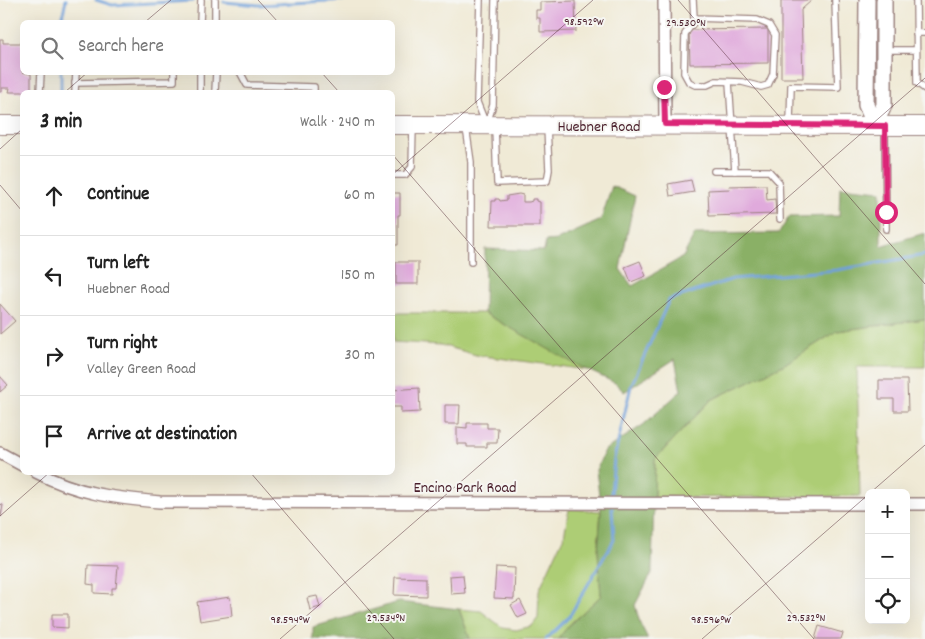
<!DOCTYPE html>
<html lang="en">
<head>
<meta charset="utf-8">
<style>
	:root { --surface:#fff; --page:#f6f6f6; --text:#222; --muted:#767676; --line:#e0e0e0 }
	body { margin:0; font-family:Dekko,sans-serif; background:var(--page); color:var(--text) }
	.controls { position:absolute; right:15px; bottom:15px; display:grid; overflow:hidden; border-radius:8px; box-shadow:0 5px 20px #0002 }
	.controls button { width:45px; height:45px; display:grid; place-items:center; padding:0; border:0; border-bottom:1px solid var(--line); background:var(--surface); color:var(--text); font:25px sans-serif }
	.stop { position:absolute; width:15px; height:15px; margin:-11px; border:4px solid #db2777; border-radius:50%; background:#fff }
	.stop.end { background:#db2777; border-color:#fff; box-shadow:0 1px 5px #0008 }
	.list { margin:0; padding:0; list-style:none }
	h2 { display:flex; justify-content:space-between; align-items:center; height:65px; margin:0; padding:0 20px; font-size:21px }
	h2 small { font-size:16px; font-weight:400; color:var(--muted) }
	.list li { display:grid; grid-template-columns:32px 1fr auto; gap:15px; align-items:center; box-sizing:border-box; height:80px; padding:0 20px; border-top:1px solid var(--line) }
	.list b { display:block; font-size:19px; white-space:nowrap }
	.list p { margin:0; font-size:16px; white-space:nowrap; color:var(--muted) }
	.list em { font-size:16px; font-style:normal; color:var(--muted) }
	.icon { flex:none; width:28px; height:28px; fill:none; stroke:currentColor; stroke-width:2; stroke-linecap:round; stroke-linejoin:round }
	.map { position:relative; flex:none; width:925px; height:639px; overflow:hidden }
	.search { position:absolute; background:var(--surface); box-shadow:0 5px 20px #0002; left:20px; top:20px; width:375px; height:55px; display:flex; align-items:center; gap:12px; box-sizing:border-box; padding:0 18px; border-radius:8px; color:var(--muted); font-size:19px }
	.panel { position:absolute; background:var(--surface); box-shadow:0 5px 20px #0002; left:20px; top:90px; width:375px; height:385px; border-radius:8px }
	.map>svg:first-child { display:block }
	.green { fill:#adcd74; stroke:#7c7650 }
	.forest { fill:#8ab066; stroke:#6a6848 }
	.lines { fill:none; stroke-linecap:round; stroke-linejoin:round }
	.stream { stroke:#6fa0da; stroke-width:3 }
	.building { fill:#e0aadc }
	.lane-casing { stroke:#9d8480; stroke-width:8 }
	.street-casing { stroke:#9d8480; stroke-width:14 }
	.secondary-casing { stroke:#9d8480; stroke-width:18 }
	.primary-casing { stroke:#9d8480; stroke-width:20 }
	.lane { stroke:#fff; stroke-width:5.5 }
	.street { stroke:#fff; stroke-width:11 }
	.secondary { stroke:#fff; stroke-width:15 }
	.primary { stroke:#fff; stroke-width:18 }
	.route { stroke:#db2777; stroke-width:6 }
	.ticks { fill:none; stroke:#4a1f2b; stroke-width:1; stroke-opacity:0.45 }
	.labels { text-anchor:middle; stroke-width:4; stroke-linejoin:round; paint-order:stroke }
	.street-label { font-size:16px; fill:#4a1f2b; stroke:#f6f6f2 }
	.ticks-label { font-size:12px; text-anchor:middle; fill:#4a1f2b; stroke:#f6f6f2; stroke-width:4; stroke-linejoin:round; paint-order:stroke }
</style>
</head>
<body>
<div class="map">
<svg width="925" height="639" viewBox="0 0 925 639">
	<rect width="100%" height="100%" fill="#f6f6f2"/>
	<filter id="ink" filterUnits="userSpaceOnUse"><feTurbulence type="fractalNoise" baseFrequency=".02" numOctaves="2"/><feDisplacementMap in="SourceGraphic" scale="10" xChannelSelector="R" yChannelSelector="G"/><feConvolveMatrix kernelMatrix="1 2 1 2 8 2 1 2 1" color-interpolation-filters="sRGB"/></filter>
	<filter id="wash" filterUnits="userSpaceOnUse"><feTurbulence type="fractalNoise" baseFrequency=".0096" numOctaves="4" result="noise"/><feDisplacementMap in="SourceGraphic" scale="20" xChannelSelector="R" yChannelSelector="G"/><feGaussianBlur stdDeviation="1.12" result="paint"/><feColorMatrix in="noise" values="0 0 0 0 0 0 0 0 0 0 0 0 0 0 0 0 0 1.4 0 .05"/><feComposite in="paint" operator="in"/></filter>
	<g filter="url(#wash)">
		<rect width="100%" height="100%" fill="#f0ead6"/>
		<g class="green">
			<polygon points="392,313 484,313 588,370 476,355 441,345 393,342"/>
			<polygon points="925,319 925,367 857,367 860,496 654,498 655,459 711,400 783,365 837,331"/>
			<polygon points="569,509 601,511 598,551 601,596 570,624 558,639 470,639 459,609 481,611 503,628 516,630 532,626 538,618 539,590 564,536"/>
		</g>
		<g class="forest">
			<polygon points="612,186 635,196 620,269 632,286 683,257 695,234 779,233 789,217 839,216 840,187 881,191 881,246 925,233 925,319 837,331 783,365 711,400 655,459 652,573 635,605 640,623 648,639 558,639 570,624 601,596 598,551 601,511 596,470 605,450 643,425 681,391 675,359 624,392 615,383 573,363 484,313 485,249 544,251 546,241 557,240 601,220"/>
			<polygon points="399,602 459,609 470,639 313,639 313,627"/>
		</g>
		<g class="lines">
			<g class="stream">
				<polyline points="96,0 112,5 193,1"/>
				<polyline points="224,2 259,5 345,0"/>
				<polyline points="61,22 66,0"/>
				<polyline points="61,72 61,92"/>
				<polyline points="611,495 614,459 631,386 669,300 733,279 837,270 925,255"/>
				<polyline points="546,639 569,617 614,540 612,508"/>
			</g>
		</g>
		<g id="blocks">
			<g class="building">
				<polygon points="781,0 812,0 801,10 803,78 781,78"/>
				<polygon points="575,1 576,31 540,32 540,18 536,18 536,10 540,10 540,2"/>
				<polygon points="768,29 768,63 690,64 689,30"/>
				<polygon points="0,39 3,39 3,43 22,43 22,72 31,74 31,92 9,92 10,88 2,88 2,92 0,92"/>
				<polygon points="691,180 694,192 670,196 668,184"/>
				<polygon points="766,185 767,200 775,199 776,214 709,216 708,190 730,189 729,186"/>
				<polygon points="392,193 400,193 400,215 398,215 398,245 392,245"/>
				<polygon points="519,194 523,195 523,202 529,202 532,201 532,199 536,199 536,201 540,202 540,226 491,226 492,201 495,201 495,199 499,199 500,201 507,200 507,196"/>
				<polygon points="640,261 646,276 631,282 625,267"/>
				<rect x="396" y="262" width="22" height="22"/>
				<polygon points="0,304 15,321 0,334"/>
				<polygon points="0,376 8,385 0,392"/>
				<polygon points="879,380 907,380 908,411 894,411 894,399 879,399"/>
				<polygon points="419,388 420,412 401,413 401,407 392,407 392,390"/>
				<polygon points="445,405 460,405 459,424 445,424"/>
				<polygon points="467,423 487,423 487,428 498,428 497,443 487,443 487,447 467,447 467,444 457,444 457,427 467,428"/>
				<polygon points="0,504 3,505 1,517 0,516"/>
				<polygon points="88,565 118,566 116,588 112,588 112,594 94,593 94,585 87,584"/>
				<polygon points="496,567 515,568 514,599 494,598"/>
				<polygon points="463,575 465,593 451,594 450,576"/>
				<polygon points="395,577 426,578 426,596 394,595"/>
				<polygon points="317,596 320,607 310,610 307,598"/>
				<polygon points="230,597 232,616 200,621 197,602"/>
				<polygon points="520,600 527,614 518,618 511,605"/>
				<polygon points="52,614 68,614 68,628 52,627"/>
				<polygon points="819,626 843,633 841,639 815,639"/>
			</g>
		</g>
	</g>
	<g filter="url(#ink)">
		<use href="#blocks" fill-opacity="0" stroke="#9d8480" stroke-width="1"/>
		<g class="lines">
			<g class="lane-casing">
				<g id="lane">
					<polyline points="215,0 215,22"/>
					<polyline points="480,0 477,102 485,122"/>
					<polyline points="693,0 694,18 693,23 685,34 684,73 689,82 695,85 707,85 716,81 742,82 761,87 768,85 773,74 775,35 769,25 757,20 694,18"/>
					<polyline points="916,0 917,83 925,89"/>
					<polyline points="200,22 201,0"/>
					<polyline points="916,33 925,33"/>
					<polyline points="886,50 916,50"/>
					<polyline points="240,72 247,85 314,87 314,92"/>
					<polyline points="729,82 735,171 769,171 779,182 780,219"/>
					<polyline points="75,83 174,81 174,72"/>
					<polyline points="40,92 41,72"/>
					<polyline points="75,92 76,72"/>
					<polyline points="200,92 200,72"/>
					<polyline points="215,92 216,72"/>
					<polyline points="487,123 493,105 495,0"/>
					<polyline points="790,123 791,86 838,87 835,0"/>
					<polyline points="466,127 471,162 471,262"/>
					<polyline points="495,128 497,183 547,181 549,170 547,127"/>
					<polyline points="885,128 886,229"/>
					<polyline points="714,171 735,171"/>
					<polyline points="392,175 405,175 412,167 413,127"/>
				</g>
			</g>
			<g class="street-casing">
				<g id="street">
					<polyline points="664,0 665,124"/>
					<polyline points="0,453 22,465"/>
					<path d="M36,472C77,494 115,498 160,502L869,504"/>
					<polyline points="906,504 925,504"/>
				</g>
			</g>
			<g class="secondary-casing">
				<g id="secondary">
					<polyline points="867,0 866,105 875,126"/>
					<polyline points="875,126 884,105 884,0"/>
				</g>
			</g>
			<g class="primary-casing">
				<g id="primary">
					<polyline points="0,125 22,125"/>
					<polyline points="392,125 925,126"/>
				</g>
			</g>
			<use href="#lane" class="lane"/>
			<use href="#street" class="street"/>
			<use href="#secondary" class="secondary"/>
			<use href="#primary" class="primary"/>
		</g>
	</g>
	<g class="lines" filter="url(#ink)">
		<polyline class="route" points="664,87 665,124 885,126 886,212"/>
	</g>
	<path class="ticks" d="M258,0L278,22M678,0L925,284M145,22L171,0M321,72L339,92M65,92L88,72M0,149L22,129M392,154L814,639M392,175L593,0M0,185L22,211M250,472L394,639M870,493L925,445M0,516L50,472M280,639L925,78M702,639L869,494"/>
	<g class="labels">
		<g class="street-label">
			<text x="599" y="131">Huebner Road</text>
			<text x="465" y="492">Encino Park Road</text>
		</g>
	</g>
	<g class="ticks-label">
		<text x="584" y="25">98.592°W</text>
		<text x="686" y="26">29.530°N</text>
		<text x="386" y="621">29.534°N</text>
		<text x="806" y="621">29.532°N</text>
		<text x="290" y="623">98.594°W</text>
		<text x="711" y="623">98.596°W</text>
	</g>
</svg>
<div class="controls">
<button>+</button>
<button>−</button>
<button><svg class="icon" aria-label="locate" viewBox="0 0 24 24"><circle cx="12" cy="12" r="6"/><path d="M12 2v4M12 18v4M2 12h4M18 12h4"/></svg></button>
</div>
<div class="stop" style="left:886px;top:212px"></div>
<div class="stop end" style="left:664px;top:87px"></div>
<div class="search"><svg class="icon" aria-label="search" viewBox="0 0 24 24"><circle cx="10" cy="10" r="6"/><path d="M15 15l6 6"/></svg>Search here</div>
<section class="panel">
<h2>3 min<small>Walk · 240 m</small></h2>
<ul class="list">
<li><svg class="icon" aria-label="ahead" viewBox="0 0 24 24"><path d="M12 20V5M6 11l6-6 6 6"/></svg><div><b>Continue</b></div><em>60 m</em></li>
<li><svg class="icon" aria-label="left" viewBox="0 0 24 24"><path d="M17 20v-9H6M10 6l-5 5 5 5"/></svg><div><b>Turn left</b><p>Huebner Road</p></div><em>150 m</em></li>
<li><svg class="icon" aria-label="right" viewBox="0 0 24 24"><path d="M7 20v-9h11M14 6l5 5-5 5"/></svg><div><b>Turn right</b><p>Valley Green Road</p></div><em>30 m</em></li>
<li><svg class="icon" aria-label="arrive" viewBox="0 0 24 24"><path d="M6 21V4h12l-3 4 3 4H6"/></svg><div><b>Arrive at destination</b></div></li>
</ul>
</section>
</div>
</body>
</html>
